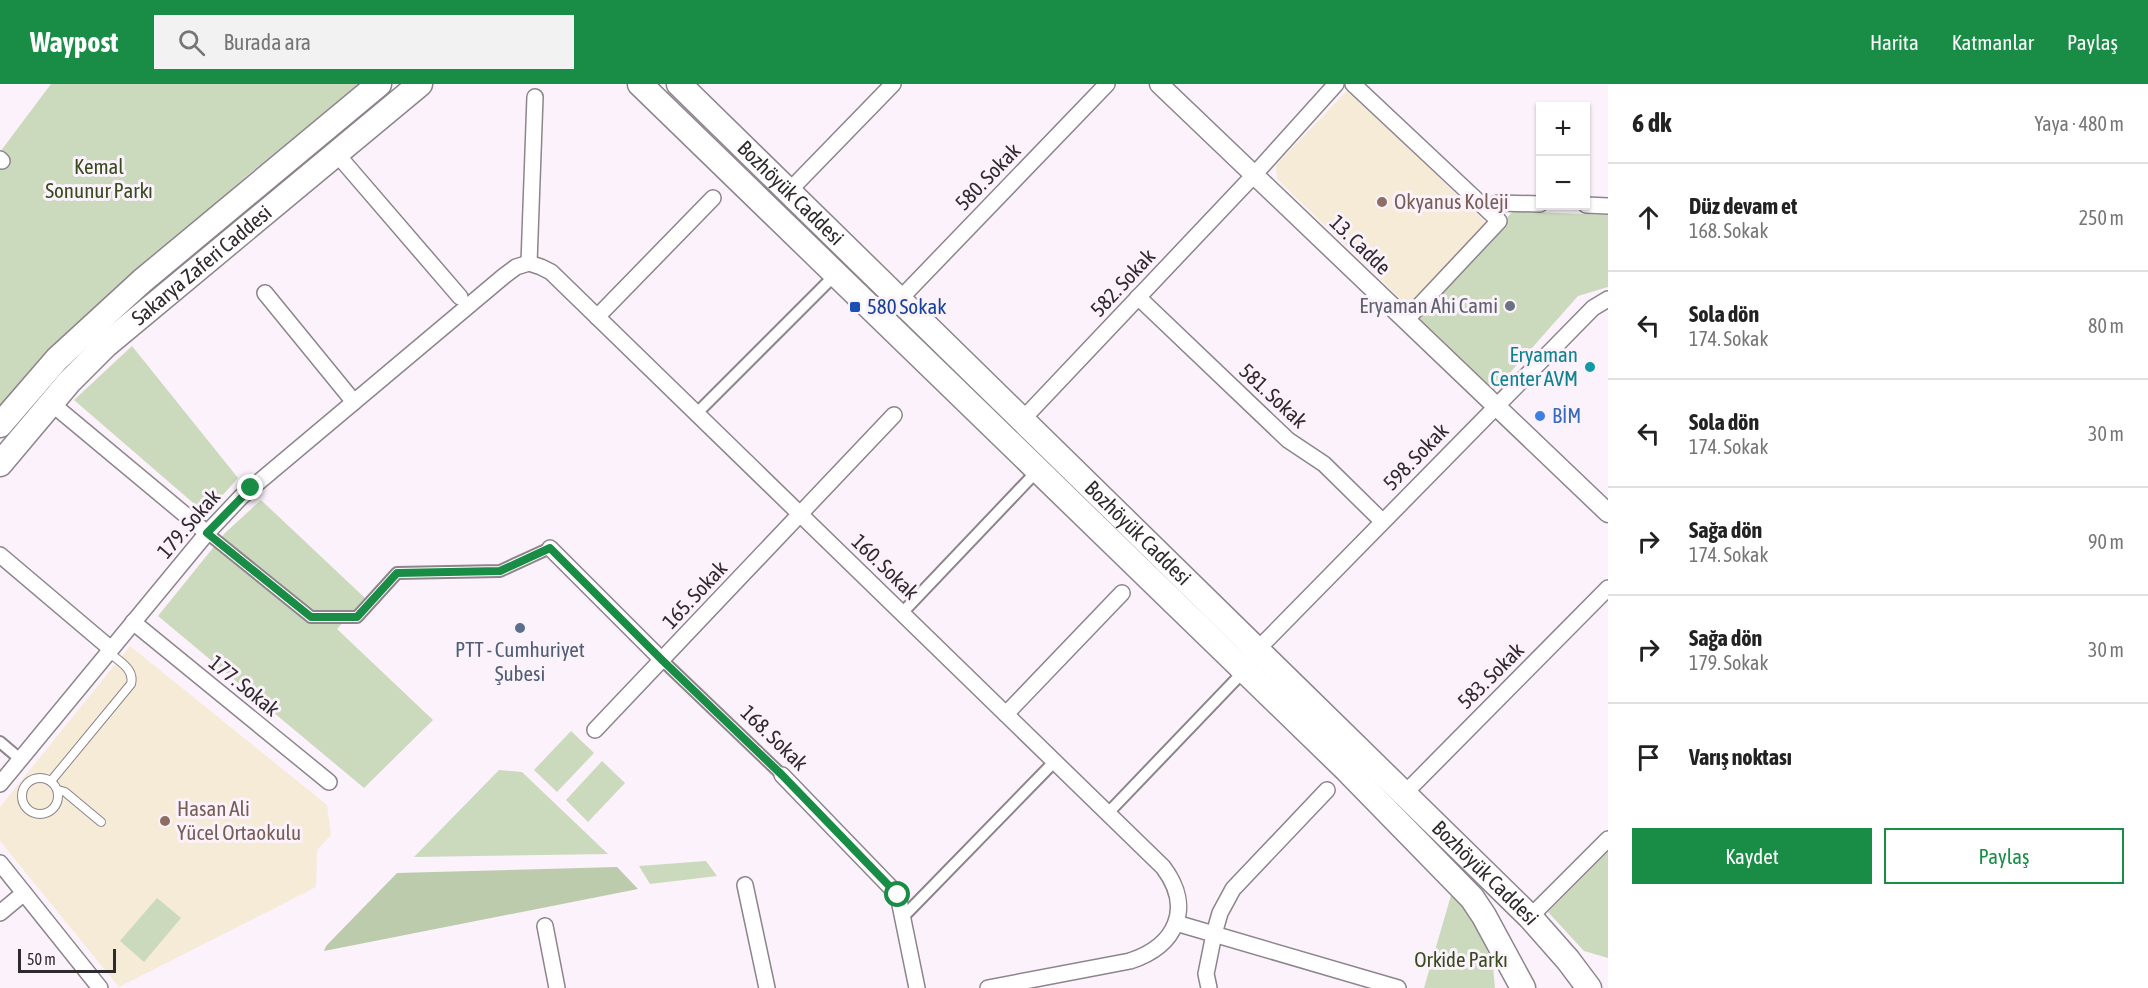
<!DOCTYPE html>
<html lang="tr">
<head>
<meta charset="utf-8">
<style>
	:root { --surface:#fff; --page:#f2f2f2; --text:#222; --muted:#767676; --line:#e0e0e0; --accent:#198d46 }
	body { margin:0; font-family:"Asap Condensed",sans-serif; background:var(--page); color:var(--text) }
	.controls { position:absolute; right:18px; top:18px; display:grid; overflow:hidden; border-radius:0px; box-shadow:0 2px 4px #0004 }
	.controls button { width:54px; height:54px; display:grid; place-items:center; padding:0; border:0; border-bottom:2px solid var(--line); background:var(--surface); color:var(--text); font:30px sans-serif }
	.scale { position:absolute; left:18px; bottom:15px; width:98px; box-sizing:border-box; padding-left:6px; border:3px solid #2e2a2d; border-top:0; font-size:16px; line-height:21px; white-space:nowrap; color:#2e2a2d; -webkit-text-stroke:4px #fcf2fb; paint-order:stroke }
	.stop { position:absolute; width:18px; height:18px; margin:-14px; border:4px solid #198d46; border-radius:50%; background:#fff }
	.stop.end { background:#198d46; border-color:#fff; box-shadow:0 2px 6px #0008 }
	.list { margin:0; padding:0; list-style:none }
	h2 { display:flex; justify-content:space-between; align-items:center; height:78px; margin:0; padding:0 24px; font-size:26px }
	h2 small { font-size:20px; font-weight:400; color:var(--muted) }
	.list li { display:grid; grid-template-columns:39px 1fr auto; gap:18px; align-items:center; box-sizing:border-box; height:108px; padding:0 24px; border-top:2px solid var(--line) }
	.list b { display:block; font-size:22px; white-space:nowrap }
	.list p { margin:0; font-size:20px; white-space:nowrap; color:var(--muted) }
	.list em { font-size:20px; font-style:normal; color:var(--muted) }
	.actions { display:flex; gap:12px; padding:18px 24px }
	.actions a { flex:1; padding:14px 0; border:2px solid var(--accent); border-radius:0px; text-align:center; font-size:21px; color:var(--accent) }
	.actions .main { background:var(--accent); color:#fff }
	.icon { flex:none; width:33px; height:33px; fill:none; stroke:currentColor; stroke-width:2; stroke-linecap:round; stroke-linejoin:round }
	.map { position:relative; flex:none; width:1608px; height:904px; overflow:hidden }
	header { display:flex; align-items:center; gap:36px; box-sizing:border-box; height:84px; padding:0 30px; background:var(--accent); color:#fff }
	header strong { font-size:28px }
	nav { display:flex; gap:33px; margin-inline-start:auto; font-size:21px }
	.search { width:420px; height:54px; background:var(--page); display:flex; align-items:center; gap:15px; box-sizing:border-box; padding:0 21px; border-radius:0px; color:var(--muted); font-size:22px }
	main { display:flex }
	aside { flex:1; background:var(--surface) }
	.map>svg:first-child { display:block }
	.education { fill:#f5ebd6 }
	.green { fill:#cbdabd }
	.forest { fill:#bccbac }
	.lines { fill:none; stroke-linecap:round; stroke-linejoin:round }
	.service-casing { stroke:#8d848c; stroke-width:10 }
	.pedestrian-casing { stroke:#8d848c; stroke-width:14 }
	.minor-casing { stroke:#8d848c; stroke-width:18 }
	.tertiary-casing { stroke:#8d848c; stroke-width:21 }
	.primary-casing { stroke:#8d848c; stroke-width:27 }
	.service { stroke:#fff; stroke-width:8 }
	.pedestrian { stroke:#fff; stroke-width:10 }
	.minor { stroke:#fff; stroke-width:15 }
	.tertiary { stroke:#fff; stroke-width:18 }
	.primary { stroke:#fff; stroke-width:24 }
	.route { stroke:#198d46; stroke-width:8 }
	.education-dot { fill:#8d6e63; stroke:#fcf2fb; stroke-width:2 }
	.worship-dot { fill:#6b7280; stroke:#fcf2fb; stroke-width:2 }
	.transit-dot { fill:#1a4fb4; stroke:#fcf2fb; stroke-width:2 }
	.culture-dot { fill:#0f9aa8; stroke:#fcf2fb; stroke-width:2 }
	.shop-dot { fill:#3f7fe0; stroke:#fcf2fb; stroke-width:2 }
	.service-dot { fill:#5c6f8a; stroke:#fcf2fb; stroke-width:2 }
	.labels { text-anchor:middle; stroke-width:6; stroke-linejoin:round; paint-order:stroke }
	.park-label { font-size:21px; fill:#374c1d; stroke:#fcf2fb }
	.street-label { font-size:21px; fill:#2e2a2d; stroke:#fcf2fb }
	.education-label { font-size:21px; fill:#785e54; stroke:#fcf2fb; text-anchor:start }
	.worship-label { font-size:21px; fill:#5b616d; stroke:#fcf2fb; text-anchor:end }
	.transit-label { font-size:21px; fill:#164399; stroke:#fcf2fb; text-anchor:start }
	.culture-label { font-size:21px; fill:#0d838f; stroke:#fcf2fb; text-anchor:end }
	.shop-label { font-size:21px; fill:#366cbe; stroke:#fcf2fb; text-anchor:start }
	.service-label { font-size:21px; fill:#4e5e75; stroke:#fcf2fb }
</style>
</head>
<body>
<header>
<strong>Waypost</strong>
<div class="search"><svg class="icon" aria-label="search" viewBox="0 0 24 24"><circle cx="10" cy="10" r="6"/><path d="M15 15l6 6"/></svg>Burada ara</div>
<nav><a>Harita</a><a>Katmanlar</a><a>Paylaş</a></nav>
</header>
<main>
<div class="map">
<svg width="1608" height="904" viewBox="0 0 1608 904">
	<rect width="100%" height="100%" fill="#fcf2fb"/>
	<g class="education">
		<polygon points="1348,6 1487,140 1408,222 1277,95 1276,81"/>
		<polygon points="130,562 327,721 331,751 317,766 316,803 119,903 0,757 0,723"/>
	</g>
	<g class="green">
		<polygon points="51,0 359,0 249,90 93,227 0,321 0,68"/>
		<polygon points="1513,127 1608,131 1608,203 1578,212 1492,309 1415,233"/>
		<polygon points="132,262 238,394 206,430 74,316"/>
		<polygon points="261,416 365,514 337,545 433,636 364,704 158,532 225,449"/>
		<polygon points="571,647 594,669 557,708 534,686"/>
		<polygon points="602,677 625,699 588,738 566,716"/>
		<polygon points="499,686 522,688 608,770 414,773"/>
		<polygon points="1608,768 1608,874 1584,867 1548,828"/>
		<polygon points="706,777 717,792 650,800 639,782"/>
		<polygon points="1452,808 1481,849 1493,883 1495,904 1424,904"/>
		<polygon points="157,814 181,834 144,878 120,857"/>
	</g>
	<polygon class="forest" points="617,783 638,805 324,867 326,862 397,789"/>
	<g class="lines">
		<g class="service-casing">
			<g id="service">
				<circle cx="40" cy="712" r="18"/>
				<path d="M51,697L131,600C135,585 119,577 108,568"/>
				<polyline points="58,706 65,708 101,738"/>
			</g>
		</g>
		<g class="pedestrian-casing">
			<g id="pedestrian">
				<polyline points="696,330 836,190"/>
				<polyline points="207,449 311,533 357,533 397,489 500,487 550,464"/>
				<polyline points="902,529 1038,386"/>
				<polyline points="662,576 782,691"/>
				<polyline points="0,658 20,675"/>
				<polyline points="1108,729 1245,586"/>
				<polyline points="902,834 1055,677"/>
			</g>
		</g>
		<g class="minor-casing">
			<g id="minor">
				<polyline points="1353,0 1499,137 1406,236"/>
				<polyline points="336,69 460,213"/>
				<polyline points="0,75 2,77"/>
				<polyline points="789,107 893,0"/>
				<polyline points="1586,121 1608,122"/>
				<polyline points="1485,123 1498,119 1540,120"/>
				<path d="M529,179L541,183L551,188L1163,783C1194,824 1176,862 1130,877L988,904"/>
				<polyline points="529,179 535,13"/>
				<polyline points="265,209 354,318"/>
				<polyline points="1138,213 1288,356 1324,380 1382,437"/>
				<polyline points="899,216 1107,0"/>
				<polyline points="597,233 713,114"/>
				<polyline points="51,319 207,449"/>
				<polyline points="1022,336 1254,91 1336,0"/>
				<polyline points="550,464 662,576"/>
				<polyline points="0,471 111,565"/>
				<polyline points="133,538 329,698"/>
				<polyline points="1257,566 1593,224 1608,215"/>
				<polyline points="1006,630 1122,509"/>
				<polyline points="595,646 894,331"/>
				<polyline points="782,691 898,811 917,904"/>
				<polyline points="0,700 207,449 241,413 504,192 516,183 529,179"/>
				<polyline points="1404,710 1608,504"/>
				<polyline points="0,779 100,904"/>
				<polyline points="745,801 767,904"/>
				<polyline points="0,829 24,809"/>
				<polyline points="1530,833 1608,755"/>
				<polyline points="1176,839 1398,904"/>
				<polyline points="545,842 557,904"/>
				<polyline points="1209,904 1206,890 1214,850 1220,829 1233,805 1327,706"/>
			</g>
		</g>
		<g class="tertiary-casing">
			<polyline id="tertiary" points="1159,0 1608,429"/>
		</g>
		<g class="primary-casing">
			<g id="primary">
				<polyline points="640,0 1347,686 1472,814 1484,832 1523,904"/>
				<path id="s1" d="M679,0L1530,833L1568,876L1589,904"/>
				<polyline points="0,341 57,275 142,197 379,0"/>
				<path id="s2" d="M0,380L69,298L106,261L420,0"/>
			</g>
		</g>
		<use href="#service" class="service"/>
		<use href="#pedestrian" class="pedestrian"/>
		<use href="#minor" class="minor"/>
		<use href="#tertiary" class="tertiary"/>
		<use href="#primary" class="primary"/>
	</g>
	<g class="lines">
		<polyline class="route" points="251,404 207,449 311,533 357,533 397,489 500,487 550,464 662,576 782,691 898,811"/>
	</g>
	<g class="education-dot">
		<circle cx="1382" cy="118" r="6"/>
		<circle cx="165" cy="737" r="6"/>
	</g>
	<circle class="worship-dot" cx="1510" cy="222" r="6"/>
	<rect class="transit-dot" x="849" y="217" width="12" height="12" rx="3"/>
	<circle class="culture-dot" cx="1590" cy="283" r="6"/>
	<circle class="shop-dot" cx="1540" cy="332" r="6"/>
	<circle class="service-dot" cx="520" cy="544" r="6"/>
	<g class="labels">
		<g class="park-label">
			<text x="99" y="90">Kemal<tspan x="99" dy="24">Sonunur Parkı</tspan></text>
			<text x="1461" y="883">Orkide Parkı</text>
		</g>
		<g class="street-label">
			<text transform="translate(988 93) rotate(-46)" y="7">580. Sokak</text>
			<text dy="7" stroke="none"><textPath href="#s1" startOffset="156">Bozhöyük Caddesi</textPath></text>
			<text transform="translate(1360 161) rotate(44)" y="7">13. Cadde</text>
			<text dy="7" stroke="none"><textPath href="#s2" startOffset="284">Sakarya Zaferi Caddesi</textPath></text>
			<text transform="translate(1123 199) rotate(-47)" y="7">582. Sokak</text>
			<text transform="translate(1273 312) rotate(43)" y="7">581. Sokak</text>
			<text transform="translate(1416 373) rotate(-46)" y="7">598. Sokak</text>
			<text transform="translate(189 440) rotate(-49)" y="7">179. Sokak</text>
			<text dy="7" stroke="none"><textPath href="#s1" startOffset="642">Bozhöyük Caddesi</textPath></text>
			<text transform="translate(885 483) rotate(44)" y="7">160. Sokak</text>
			<text transform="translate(695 511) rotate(-47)" y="7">165. Sokak</text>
			<text transform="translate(1491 592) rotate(-45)" y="7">583. Sokak</text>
			<text transform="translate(244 602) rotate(39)" y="7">177. Sokak</text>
			<text transform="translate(774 654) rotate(44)" y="7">168. Sokak</text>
			<text dy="7" stroke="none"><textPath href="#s1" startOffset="1128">Bozhöyük Caddesi</textPath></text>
		</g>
		<g class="education-label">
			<text x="1394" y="125">Okyanus Koleji</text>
			<text x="177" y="732">Hasan Ali<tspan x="177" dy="24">Yücel Ortaokulu</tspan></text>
		</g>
		<g class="worship-label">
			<text x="1498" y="229">Eryaman Ahi Cami</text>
		</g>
		<g class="transit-label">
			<text x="867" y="230">580 Sokak</text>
		</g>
		<g class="culture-label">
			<text x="1578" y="278">Eryaman<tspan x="1578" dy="24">Center AVM</tspan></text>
		</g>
		<g class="shop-label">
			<text x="1552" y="339">BİM</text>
		</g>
		<g class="service-label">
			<text x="520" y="573">PTT - Cumhuriyet<tspan x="520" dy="24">Şubesi</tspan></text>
		</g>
	</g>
</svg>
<div class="controls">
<button>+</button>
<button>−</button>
</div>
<div class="scale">50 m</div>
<div class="stop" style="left:898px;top:811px"></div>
<div class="stop end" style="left:251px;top:404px"></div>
</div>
<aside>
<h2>6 dk<small>Yaya · 480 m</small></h2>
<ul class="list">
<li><svg class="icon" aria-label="ahead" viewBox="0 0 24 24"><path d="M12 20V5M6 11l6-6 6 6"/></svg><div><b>Düz devam et</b><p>168. Sokak</p></div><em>250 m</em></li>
<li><svg class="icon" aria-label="left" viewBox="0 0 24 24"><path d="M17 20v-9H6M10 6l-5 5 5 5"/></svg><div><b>Sola dön</b><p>174. Sokak</p></div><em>80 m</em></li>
<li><svg class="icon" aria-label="left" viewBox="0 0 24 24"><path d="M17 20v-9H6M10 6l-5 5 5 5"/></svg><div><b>Sola dön</b><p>174. Sokak</p></div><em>30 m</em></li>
<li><svg class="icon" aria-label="right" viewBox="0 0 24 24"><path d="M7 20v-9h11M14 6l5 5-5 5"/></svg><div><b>Sağa dön</b><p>174. Sokak</p></div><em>90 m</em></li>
<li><svg class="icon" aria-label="right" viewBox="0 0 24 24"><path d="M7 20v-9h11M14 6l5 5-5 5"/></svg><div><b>Sağa dön</b><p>179. Sokak</p></div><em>30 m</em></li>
<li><svg class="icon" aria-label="arrive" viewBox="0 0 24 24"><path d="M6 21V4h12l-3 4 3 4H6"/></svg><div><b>Varış noktası</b></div></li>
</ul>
<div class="actions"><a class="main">Kaydet</a><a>Paylaş</a></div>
</aside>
</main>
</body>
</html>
